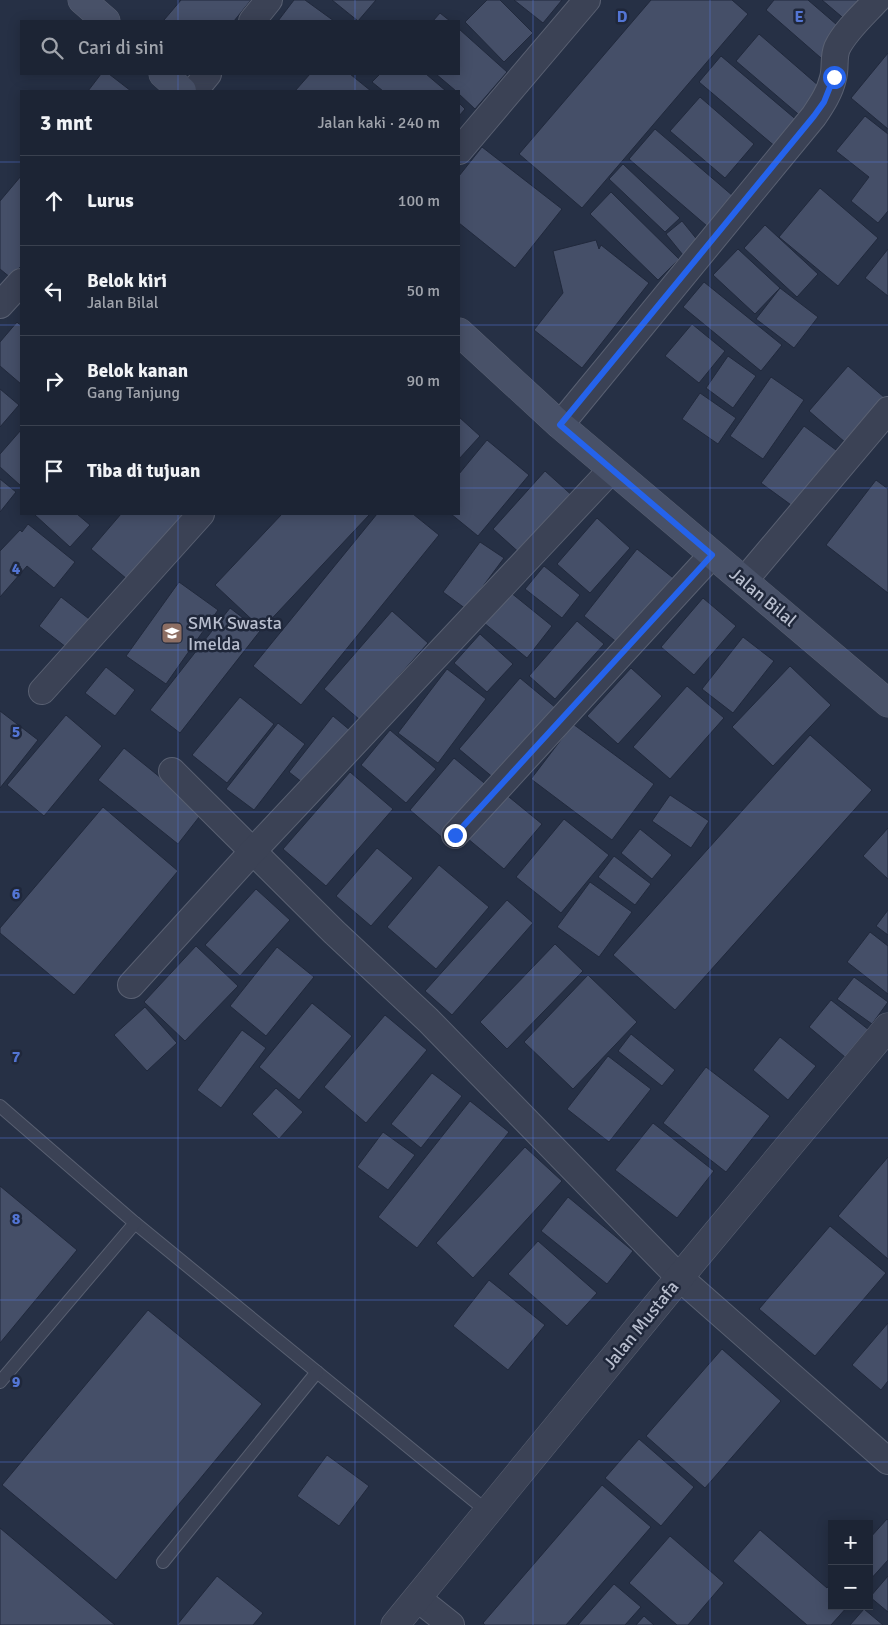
<!DOCTYPE html>
<html lang="id">
<head>
<meta charset="utf-8">
<style>
	:root { --surface:#1c2434; --page:#252c3c; --text:#f1f3f6; --muted:#a0a4ac; --line:#3a414f }
	body { margin:0; font-family:Signika,sans-serif; background:var(--page); color:var(--text) }
	.controls { position:absolute; right:15px; bottom:15px; display:grid; overflow:hidden; border-radius:0px; box-shadow:0 2px 12px #0003 }
	.controls button { width:45px; height:45px; display:grid; place-items:center; padding:0; border:0; border-bottom:1px solid var(--line); background:var(--surface); color:var(--text); font:25px sans-serif }
	.stop { position:absolute; width:15px; height:15px; margin:-11px; border:4px solid #2563eb; border-radius:50%; background:#fff }
	.stop.end { background:#2563eb; border-color:#fff; box-shadow:0 1px 5px #0008 }
	.list { margin:0; padding:0; list-style:none }
	h2 { display:flex; justify-content:space-between; align-items:center; height:65px; margin:0; padding:0 20px; font-size:21px }
	h2 small { font-size:16px; font-weight:400; color:var(--muted) }
	.list li { display:grid; grid-template-columns:32px 1fr auto; gap:15px; align-items:center; box-sizing:border-box; height:90px; padding:0 20px; border-top:1px solid var(--line) }
	.list b { display:block; font-size:19px; white-space:nowrap }
	.list p { margin:0; font-size:16px; white-space:nowrap; color:var(--muted) }
	.list em { font-size:16px; font-style:normal; color:var(--muted) }
	.icon { flex:none; width:28px; height:28px; fill:none; stroke:currentColor; stroke-width:2; stroke-linecap:round; stroke-linejoin:round }
	.map { position:relative; flex:none; width:888px; height:1625px; overflow:hidden }
	.search { position:absolute; background:var(--surface); box-shadow:0 2px 12px #0003; left:20px; top:20px; width:440px; height:55px; display:flex; align-items:center; gap:12px; box-sizing:border-box; padding:0 18px; border-radius:0px; color:var(--muted); font-size:19px }
	.panel { position:absolute; background:var(--surface); box-shadow:0 2px 12px #0003; left:20px; top:90px; width:440px; height:425px; border-radius:0px }
	.map>svg:first-child { display:block }
	.building { fill:#454f68; stroke:#21293c }
	.lines { fill:none; stroke-linecap:round; stroke-linejoin:round }
	.service-casing { stroke:#596072; stroke-width:14 }
	.minor-casing { stroke:#596072; stroke-width:28 }
	.tertiary-casing { stroke:#596072; stroke-width:29 }
	.secondary-casing { stroke:#596072; stroke-width:29 }
	.service { stroke:#3b4255; stroke-width:12 }
	.minor { stroke:#3b4255; stroke-width:26 }
	.tertiary { stroke:#3b4255; stroke-width:28 }
	.secondary { stroke:#485168; stroke-width:28 }
	.route { stroke:#2563eb; stroke-width:6 }
	.grid { fill:none; stroke:#5375d4; stroke-width:1; stroke-opacity:0.55 }
	.labels { text-anchor:middle; stroke-width:5; stroke-linejoin:round; paint-order:stroke }
	.street-label { font-size:18px; fill:#b8bece; stroke:#1f273a }
	.poi-label { font-size:18px; fill:#b8bece; stroke:#1f273a; text-anchor:start }
	.grid-label { font-size:16px; text-anchor:middle; font-weight:bold; fill:#5375d4; stroke:#1f273a; stroke-width:5; stroke-linejoin:round; paint-order:stroke }
</style>
</head>
<body>
<div class="map">
<svg width="888" height="1625" viewBox="0 0 888 1625">
	<rect width="100%" height="100%" fill="#263045"/>
	<g class="building">
		<polygon points="181,0 251,0 234,21 166,21 164,20"/>
		<polygon points="294,0 305,0 334,21 278,21"/>
		<polygon points="332,0 376,0 358,21"/>
		<polygon points="487,0 500,0 533,33 504,62 465,22"/>
		<polygon points="514,0 562,0 543,23"/>
		<polygon points="651,0 732,0 748,14 582,208 519,154"/>
		<polygon points="774,0 808,0 844,31 821,58 766,10"/>
		<polygon points="822,0 867,0 848,22"/>
		<polygon points="440,13 450,21 433,21"/>
		<polygon points="459,29 507,72 475,109 459,94 459,91 456,91 436,74 459,74"/>
		<polygon points="759,34 827,93 804,119 736,61"/>
		<polygon points="888,53 888,129 851,98"/>
		<polygon points="721,56 799,122 777,148 699,82"/>
		<polygon points="101,74 109,74 131,91 88,91"/>
		<polygon points="310,74 350,74 371,91 295,91"/>
		<polygon points="380,74 426,74 446,91 383,91 372,82"/>
		<polygon points="700,97 754,144 725,178 670,131"/>
		<polygon points="459,103 465,109 459,116"/>
		<polygon points="865,116 888,134 888,211 878,223 851,201 869,177 836,151"/>
		<polygon points="655,129 733,196 707,226 629,159"/>
		<polygon points="482,147 562,209 515,268 459,223 459,176"/>
		<polygon points="623,164 680,218 665,232 609,179"/>
		<polygon points="21,176 21,266 11,278 0,269 0,201"/>
		<polygon points="820,188 878,238 838,286 779,237"/>
		<polygon points="611,192 679,259 658,280 590,214"/>
		<polygon points="682,221 699,242 683,255 666,234"/>
		<polygon points="765,225 818,274 797,297 744,248"/>
		<polygon points="596,240 599,249 601,245 649,283 582,368 534,330 563,293 553,251"/>
		<polygon points="738,249 780,288 755,314 713,275"/>
		<polygon points="888,249 888,296 865,278"/>
		<polygon points="704,282 782,345 761,371 683,307"/>
		<polygon points="780,288 818,317 794,348 756,319"/>
		<polygon points="17,322 21,326 21,384 0,366 0,342"/>
		<polygon points="692,324 725,351 699,383 665,356"/>
		<polygon points="728,356 756,376 733,408 706,388"/>
		<polygon points="848,366 885,398 846,443 809,411"/>
		<polygon points="771,377 804,400 763,459 730,436"/>
		<polygon points="0,389 19,405 0,427"/>
		<polygon points="700,393 736,418 718,444 682,419"/>
		<polygon points="459,417 480,436 459,459"/>
		<polygon points="804,426 840,453 798,510 761,483"/>
		<polygon points="21,430 21,486 0,467 0,454"/>
		<polygon points="487,440 529,475 478,536 451,514 459,514 459,474"/>
		<polygon points="545,471 575,498 523,556 493,529"/>
		<polygon points="0,479 16,492 0,512"/>
		<polygon points="876,480 888,489 888,593 826,545"/>
		<polygon points="36,514 77,514 90,525 70,547 35,515"/>
		<polygon points="121,514 183,514 127,579 91,549"/>
		<polygon points="282,514 370,514 262,629 215,585"/>
		<polygon points="377,514 413,514 439,535 301,705 253,666"/>
		<polygon points="597,518 630,548 590,593 557,564"/>
		<polygon points="28,524 75,562 54,588 27,566 0,597 0,551 20,530 22,532"/>
		<polygon points="480,542 504,558 466,609 443,592"/>
		<polygon points="637,549 677,581 624,648 584,616"/>
		<polygon points="544,566 580,595 562,618 525,589"/>
		<polygon points="179,582 218,610 166,684 126,656"/>
		<polygon points="510,592 552,626 527,658 484,623"/>
		<polygon points="61,597 93,622 71,651 39,626"/>
		<polygon points="703,598 736,626 694,675 661,647"/>
		<polygon points="230,608 260,631 180,733 150,710"/>
		<polygon points="392,611 428,643 360,720 324,689"/>
		<polygon points="577,621 604,644 555,699 529,676"/>
		<polygon points="480,634 513,664 487,692 454,663"/>
		<polygon points="743,637 774,661 733,713 702,689"/>
		<polygon points="790,666 831,705 773,766 732,727"/>
		<polygon points="106,667 135,690 115,716 85,693"/>
		<polygon points="631,668 662,696 618,744 587,716"/>
		<polygon points="447,669 486,699 438,763 398,733"/>
		<polygon points="520,678 556,708 495,779 459,749"/>
		<polygon points="687,686 724,718 670,779 633,747"/>
		<polygon points="240,697 274,724 227,783 192,755"/>
		<polygon points="0,711 38,740 0,788"/>
		<polygon points="66,715 102,746 44,816 7,785"/>
		<polygon points="333,716 351,731 307,786 289,772"/>
		<polygon points="278,723 305,744 254,810 226,789"/>
		<polygon points="573,724 654,784 612,840 531,779"/>
		<polygon points="390,730 436,769 406,803 361,765"/>
		<polygon points="810,735 872,790 675,1010 613,955"/>
		<polygon points="124,748 203,812 178,844 98,780"/>
		<polygon points="454,758 489,787 445,840 410,810"/>
		<polygon points="350,772 393,809 326,886 283,849"/>
		<polygon points="498,788 542,824 504,869 461,833"/>
		<polygon points="670,795 709,821 691,848 652,821"/>
		<polygon points="103,807 178,871 74,995 0,933 0,928"/>
		<polygon points="564,819 609,855 561,913 516,877"/>
		<polygon points="888,828 888,879 863,856"/>
		<polygon points="640,829 672,855 652,879 621,853"/>
		<polygon points="377,848 413,878 371,926 336,896"/>
		<polygon points="614,856 651,884 635,905 598,877"/>
		<polygon points="439,865 489,907 436,969 387,927"/>
		<polygon points="590,882 632,912 599,957 557,927"/>
		<polygon points="256,889 290,920 240,976 205,945"/>
		<polygon points="507,900 533,923 452,1015 425,991"/>
		<polygon points="888,910 888,935 876,926"/>
		<polygon points="870,932 888,946 888,994 847,962"/>
		<polygon points="555,944 583,971 507,1049 480,1022"/>
		<polygon points="196,946 238,986 185,1041 144,1002"/>
		<polygon points="277,947 314,977 266,1036 230,1006"/>
		<polygon points="588,975 637,1022 573,1089 524,1042"/>
		<polygon points="854,977 888,1002 872,1024 837,999"/>
		<polygon points="831,1000 874,1034 851,1062 809,1027"/>
		<polygon points="312,1003 352,1036 299,1100 259,1067"/>
		<polygon points="145,1007 177,1043 147,1071 114,1035"/>
		<polygon points="385,1015 427,1050 366,1123 324,1087"/>
		<polygon points="242,1030 266,1048 221,1108 197,1090"/>
		<polygon points="631,1034 675,1070 662,1086 618,1051"/>
		<polygon points="780,1037 816,1066 788,1100 753,1070"/>
		<polygon points="608,1056 651,1089 609,1142 567,1109"/>
		<polygon points="706,1067 770,1116 726,1172 663,1123"/>
		<polygon points="432,1073 462,1096 421,1148 391,1124"/>
		<polygon points="276,1088 303,1112 279,1139 252,1114"/>
		<polygon points="470,1101 509,1132 417,1248 378,1217"/>
		<polygon points="653,1123 714,1171 677,1218 615,1170"/>
		<polygon points="383,1132 415,1155 388,1190 357,1167"/>
		<polygon points="525,1147 562,1181 473,1278 436,1243"/>
		<polygon points="888,1157 888,1259 838,1216"/>
		<polygon points="0,1186 77,1250 0,1343"/>
		<polygon points="568,1197 633,1251 607,1284 541,1231"/>
		<polygon points="830,1226 886,1273 815,1356 759,1309"/>
		<polygon points="538,1241 597,1293 567,1326 508,1274"/>
		<polygon points="489,1280 545,1325 508,1370 453,1326"/>
		<polygon points="148,1310 262,1404 116,1580 2,1485"/>
		<polygon points="888,1323 888,1381 881,1390 852,1365"/>
		<polygon points="722,1349 781,1401 705,1488 646,1436"/>
		<polygon points="639,1439 694,1487 661,1526 605,1478"/>
		<polygon points="327,1455 369,1486 339,1526 297,1496"/>
		<polygon points="602,1485 651,1527 566,1625 485,1625 483,1623"/>
		<polygon points="887,1519 888,1520 888,1560 869,1581 869,1539"/>
		<polygon points="0,1528 115,1625 0,1625"/>
		<polygon points="760,1530 827,1588 832,1582 832,1606 848,1606 831,1625 807,1625 733,1561"/>
		<polygon points="670,1536 724,1583 688,1625 677,1625 629,1583"/>
		<polygon points="217,1576 263,1613 253,1625 177,1625"/>
		<polygon points="888,1576 888,1612 870,1597"/>
		<polygon points="614,1584 641,1607 625,1625 578,1625"/>
		<polygon points="864,1609 883,1625 850,1625"/>
		<polygon points="644,1616 654,1625 636,1625"/>
	</g>
	<g class="lines">
		<g class="service-casing">
			<g id="service">
				<polyline points="0,1106 135,1223 488,1512"/>
				<polyline points="0,1382 135,1223"/>
				<polyline points="163,1562 317,1372"/>
			</g>
		</g>
		<g class="minor-casing">
			<g id="minor">
				<polyline points="252,21 269,0"/>
				<polyline points="194,91 208,74"/>
				<polyline points="459,151 587,0"/>
				<polyline points="0,305 21,282"/>
				<path d="M560,425L814,116C822,104 830,92 833,78C836,68 833,58 837,48C845,31 864,14 877,0"/>
				<polyline points="744,581 888,410"/>
				<polyline points="42,691 201,514"/>
				<polyline points="172,771 334,932 428,1020 680,1278 888,1461"/>
				<polyline points="455,835 712,555"/>
				<polyline points="131,985 253,851 612,469"/>
				<polyline points="417,1598 451,1625"/>
			</g>
		</g>
		<g class="tertiary-casing">
			<polyline id="tertiary" points="395,1625 693,1261 888,1027"/>
		</g>
		<g class="secondary-casing">
			<g id="secondary">
				<polyline points="82,0 106,21"/>
				<polyline points="163,74 182,91"/>
				<polyline points="459,332 560,425 888,703"/>
			</g>
		</g>
		<use href="#service" class="service"/>
		<use href="#minor" class="minor"/>
		<use href="#tertiary" class="tertiary"/>
		<use href="#secondary" class="secondary"/>
	</g>
	<g class="lines">
		<polyline class="route" points="455,835 712,555 560,425 814,116 824,102 834,77"/>
	</g>
	<path class="grid" d="M178,0V21M355,0V21M533,0V1625M710,0V1625M178,74V91M355,74V91M0,162H21M459,162H888M0,325H21M459,325H888M0,488H21M459,488H888M178,514V1625M355,514V1625M0,650H888M0,812H888M0,975H888M0,1138H888M0,1300H888M0,1462H888"/>
	<defs>
		<g id="school-square" transform="scale(1.125)"><rect x="-9" y="-9" width="18" height="18" rx="4" fill="#8d6e63" stroke="#1f273a"/><path d="M0-5L7-2L0 1L-7-2ZM-4 1L0 2.5L4 1V4Q0 6-4 4Z" fill="#fff"/></g>
	</defs>
	<g fill-rule="evenodd">
		<use href="#school-square" x="172" y="633"/>
	</g>
	<g class="labels">
		<g class="street-label">
			<text transform="translate(763 597) rotate(40)" y="6">Jalan Bilal</text>
			<text transform="translate(641 1325) rotate(-51)" y="6">Jalan Mustafa</text>
		</g>
		<g class="poi-label">
			<text x="188" y="629">SMK Swasta<tspan x="188" dy="21">Imelda</tspan></text>
		</g>
	</g>
	<g class="grid-label">
		<text x="622" y="22">D</text>
		<text x="799" y="22">E</text>
		<text x="16" y="574">4</text>
		<text x="16" y="737">5</text>
		<text x="16" y="899">6</text>
		<text x="16" y="1062">7</text>
		<text x="16" y="1224">8</text>
		<text x="16" y="1387">9</text>
	</g>
</svg>
<div class="controls">
<button>+</button>
<button>−</button>
</div>
<div class="stop" style="left:834px;top:77px"></div>
<div class="stop end" style="left:455px;top:835px"></div>
<div class="search"><svg class="icon" aria-label="search" viewBox="0 0 24 24"><circle cx="10" cy="10" r="6"/><path d="M15 15l6 6"/></svg>Cari di sini</div>
<section class="panel">
<h2>3 mnt<small>Jalan kaki · 240 m</small></h2>
<ul class="list">
<li><svg class="icon" aria-label="ahead" viewBox="0 0 24 24"><path d="M12 20V5M6 11l6-6 6 6"/></svg><div><b>Lurus</b></div><em>100 m</em></li>
<li><svg class="icon" aria-label="left" viewBox="0 0 24 24"><path d="M17 20v-9H6M10 6l-5 5 5 5"/></svg><div><b>Belok kiri</b><p>Jalan Bilal</p></div><em>50 m</em></li>
<li><svg class="icon" aria-label="right" viewBox="0 0 24 24"><path d="M7 20v-9h11M14 6l5 5-5 5"/></svg><div><b>Belok kanan</b><p>Gang Tanjung</p></div><em>90 m</em></li>
<li><svg class="icon" aria-label="arrive" viewBox="0 0 24 24"><path d="M6 21V4h12l-3 4 3 4H6"/></svg><div><b>Tiba di tujuan</b></div></li>
</ul>
</section>
</div>
</body>
</html>
